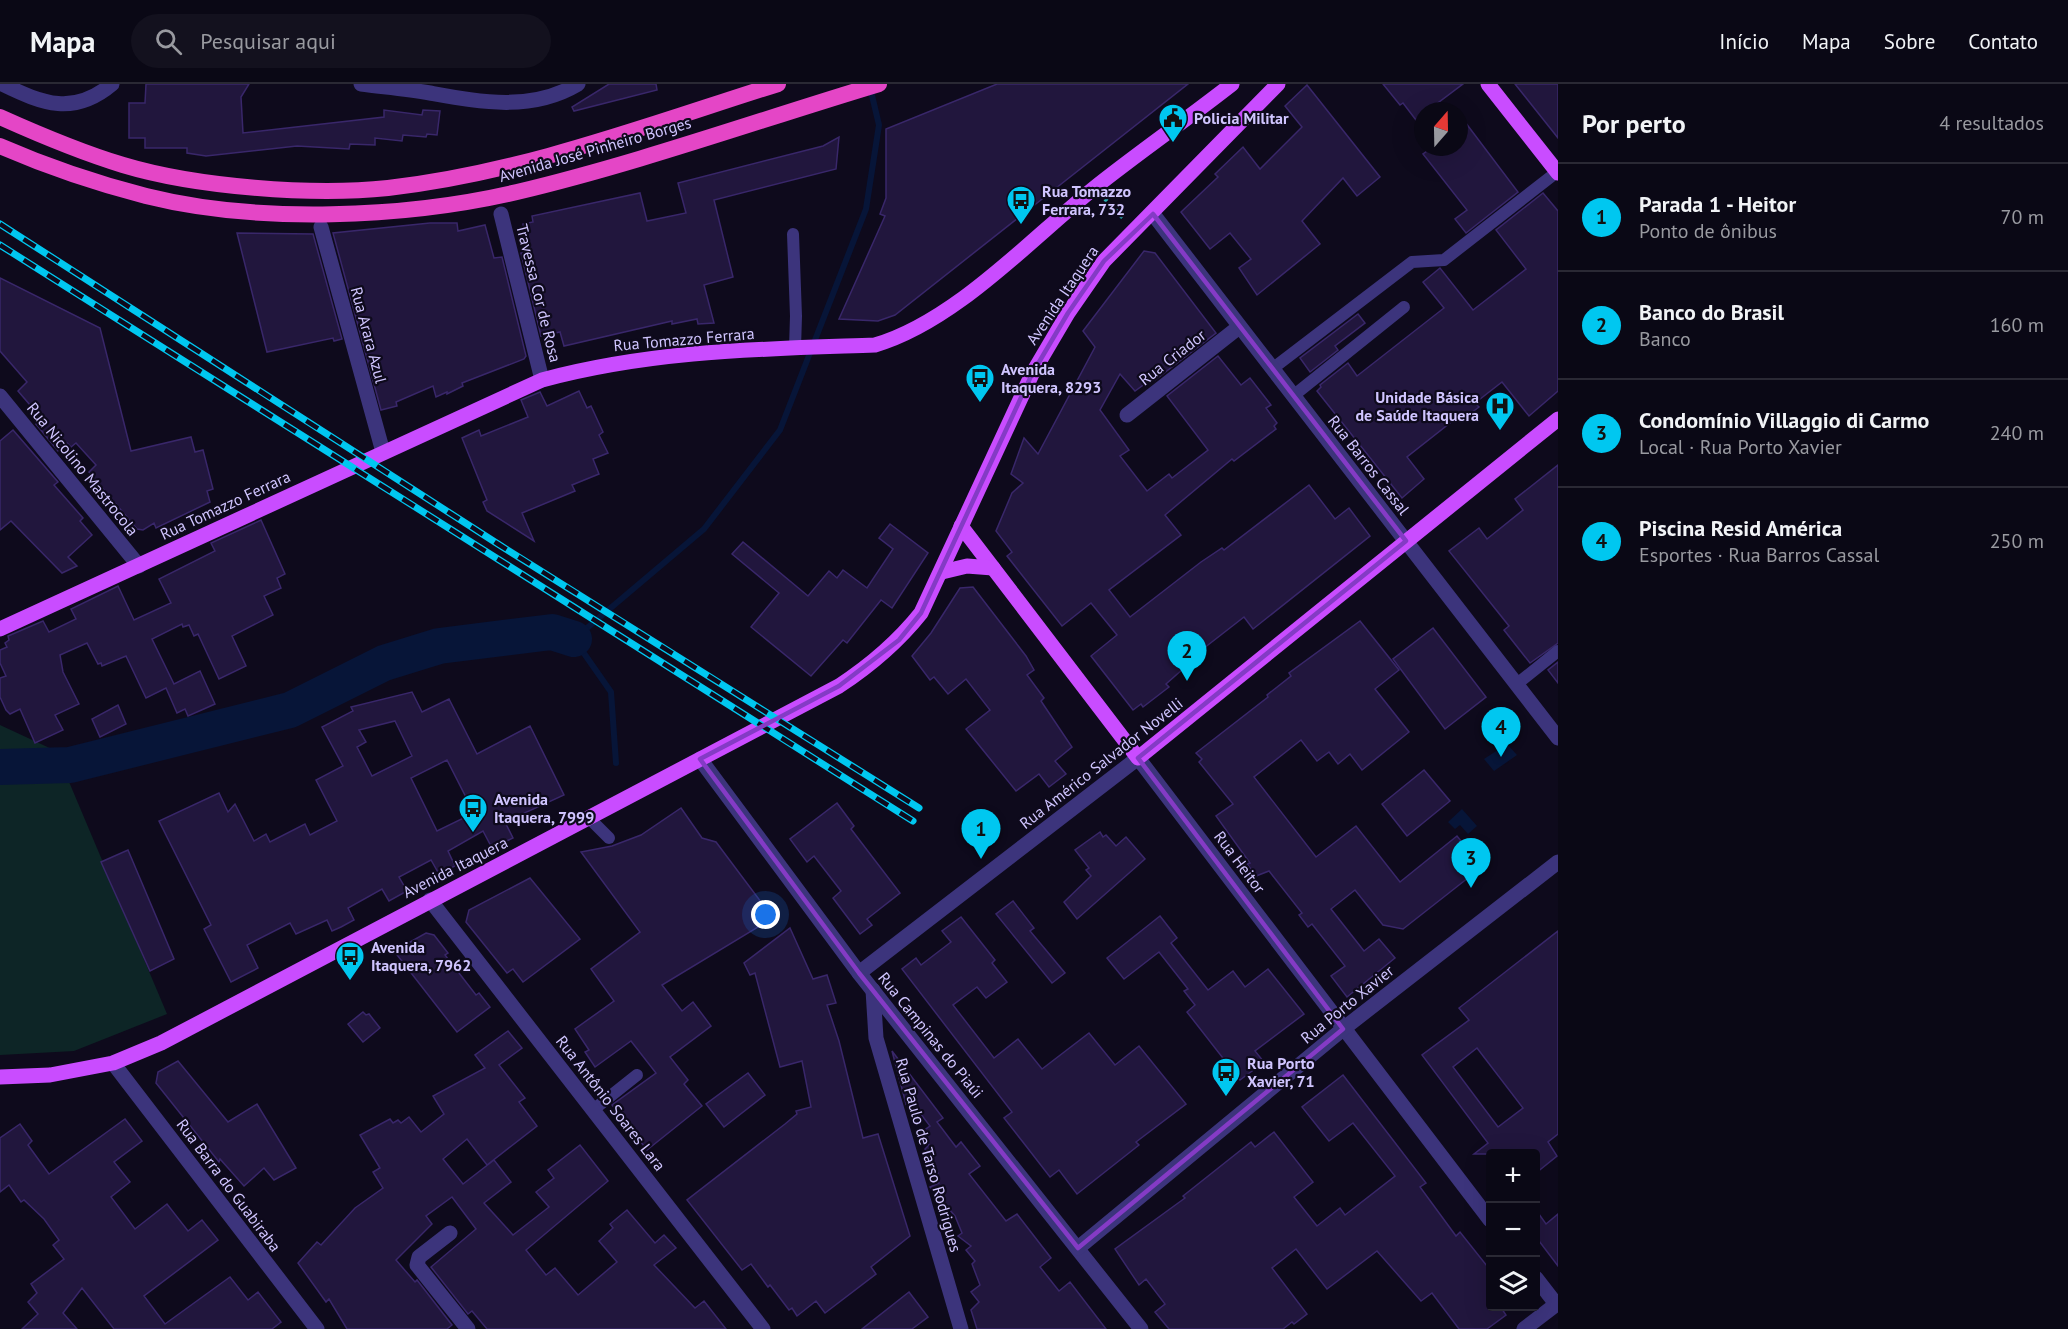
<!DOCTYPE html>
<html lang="pt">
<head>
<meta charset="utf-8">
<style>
	:root { --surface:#0a0815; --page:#13111e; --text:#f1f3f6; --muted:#999aa0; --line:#2a2934; --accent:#00c7f0 }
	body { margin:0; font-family:"PT Sans",sans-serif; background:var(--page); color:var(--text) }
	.controls { position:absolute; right:18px; bottom:18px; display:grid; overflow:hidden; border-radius:6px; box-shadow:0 6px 24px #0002 }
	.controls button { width:54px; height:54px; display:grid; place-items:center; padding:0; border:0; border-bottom:2px solid var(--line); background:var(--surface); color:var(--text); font:30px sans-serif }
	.compass { position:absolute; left:1414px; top:18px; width:54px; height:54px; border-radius:50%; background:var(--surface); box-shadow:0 6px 24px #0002; rotate:20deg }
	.you { position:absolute; left:766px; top:831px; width:21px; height:21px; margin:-15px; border:4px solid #fff; border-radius:50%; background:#1a73e8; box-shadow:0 0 0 9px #1a73e833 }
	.badge { display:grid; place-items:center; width:39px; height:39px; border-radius:50%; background:var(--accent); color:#111; font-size:20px; font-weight:700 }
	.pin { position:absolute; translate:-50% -50px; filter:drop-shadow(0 2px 3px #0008) }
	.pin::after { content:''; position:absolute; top:32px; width:21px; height:18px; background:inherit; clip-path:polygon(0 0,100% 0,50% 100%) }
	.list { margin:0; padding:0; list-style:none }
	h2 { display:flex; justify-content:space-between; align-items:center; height:78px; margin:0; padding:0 24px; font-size:26px }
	h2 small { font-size:20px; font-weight:400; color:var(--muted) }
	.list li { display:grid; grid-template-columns:39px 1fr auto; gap:18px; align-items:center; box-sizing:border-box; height:108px; padding:0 24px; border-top:2px solid var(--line) }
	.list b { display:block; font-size:22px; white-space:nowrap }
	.list p { margin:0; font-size:20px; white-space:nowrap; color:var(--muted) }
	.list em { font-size:20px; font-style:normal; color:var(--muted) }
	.icon { flex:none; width:33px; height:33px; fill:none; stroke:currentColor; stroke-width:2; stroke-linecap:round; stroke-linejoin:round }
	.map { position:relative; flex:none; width:1558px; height:1245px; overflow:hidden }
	header { display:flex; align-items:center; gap:36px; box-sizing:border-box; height:84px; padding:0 30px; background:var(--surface); border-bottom:2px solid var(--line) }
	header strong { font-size:28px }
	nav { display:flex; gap:33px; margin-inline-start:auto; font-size:21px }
	.search { width:420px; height:54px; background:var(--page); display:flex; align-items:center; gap:15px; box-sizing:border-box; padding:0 21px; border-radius:33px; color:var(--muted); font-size:22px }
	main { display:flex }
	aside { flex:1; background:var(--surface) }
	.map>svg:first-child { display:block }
	.green { fill:#0d2526 }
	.water { fill:#071538 }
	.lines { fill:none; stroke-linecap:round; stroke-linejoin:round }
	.stream { stroke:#071538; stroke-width:6 }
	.river { stroke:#071538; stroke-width:36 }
	.building { fill:#21163d; stroke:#39276a; stroke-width:1.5; fill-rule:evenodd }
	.path { stroke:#29aeaf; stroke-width:4; stroke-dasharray:3 4.5; stroke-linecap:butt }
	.service { stroke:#3c347c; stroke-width:12 }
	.minor { stroke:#3c347c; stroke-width:15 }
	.tertiary { stroke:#3c347c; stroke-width:15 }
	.primary { stroke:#c94cff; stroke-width:15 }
	.trunk { stroke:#e446c6; stroke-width:16 }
	.rail-casing { stroke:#00c7f0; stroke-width:7 }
	.rail { stroke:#0e0a1c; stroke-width:4.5; stroke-dasharray:14; stroke-linecap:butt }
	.marked { fill:none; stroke:#843bc5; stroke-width:4.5; stroke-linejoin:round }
	.labels { text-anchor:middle; stroke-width:4.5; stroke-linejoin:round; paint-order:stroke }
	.poi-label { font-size:16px; font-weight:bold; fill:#d0c5ff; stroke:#0e0a1c; text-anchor:start }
	.street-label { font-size:16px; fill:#d0c5ff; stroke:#0e0a1c }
</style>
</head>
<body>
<header>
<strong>Mapa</strong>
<div class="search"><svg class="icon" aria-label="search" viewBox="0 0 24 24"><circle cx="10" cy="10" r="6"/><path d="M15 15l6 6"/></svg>Pesquisar aqui</div>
<nav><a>Início</a><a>Mapa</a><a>Sobre</a><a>Contato</a></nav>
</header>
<main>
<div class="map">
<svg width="1558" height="1245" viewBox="0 0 1558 1245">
	<rect width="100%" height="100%" fill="#0e0a1c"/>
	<polygon class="green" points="0,641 56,667 167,930 74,967 0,971"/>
	<g class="water">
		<polygon points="1507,660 1517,671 1494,687 1484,675"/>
		<polygon points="1462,725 1477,742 1468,750 1460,741 1455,745 1448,738"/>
	</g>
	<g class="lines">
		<polyline class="stream" points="616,679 611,608 574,555 704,445 780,346 866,125 879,41 870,3"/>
		<polyline class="river" points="0,683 70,681 290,626 384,579 439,562 552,548 574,555"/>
	</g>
	<g class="building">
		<polygon points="146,0 249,0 241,13 243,49 384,33 384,26 422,31 423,26 440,27 437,51 427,50 426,53 403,51 402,57 375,54 375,61 350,60 349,65 297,62 206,72 187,69 187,64 145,64 145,54 129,54 129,19 145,19"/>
		<polygon points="609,0 656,0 657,6 574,27 572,23"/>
		<polygon points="997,0 1188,0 895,231 878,237 839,235 885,132 880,130 886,114 886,45"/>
		<polygon points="1383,0 1463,0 1427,27 1423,27 1416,36 1403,19 1400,21"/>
		<polygon points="1515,0 1558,0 1558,54"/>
		<polygon points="1307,1 1380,93 1357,112 1343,94 1302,137 1320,160 1257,211 1239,184 1251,175 1230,149 1210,165 1181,128 1218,93 1215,90 1243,63 1260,85 1302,43 1285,22"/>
		<polygon points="1459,30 1518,108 1466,149 1455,135 1467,126 1423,70 1433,63 1459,63"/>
		<polygon points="839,53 836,85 714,116 733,193 704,201 714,239 698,240 697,235 672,240 672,237 564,262 560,248 541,252 521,169 527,168 523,140 533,138 532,132 640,109 647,137 686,129 678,99 823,62"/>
		<polygon points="1543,109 1558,127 1558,307 1529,332 1502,298 1475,319 1479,323 1462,336 1459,332 1407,373 1424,395 1402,414 1317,307 1321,303 1320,301 1348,279 1357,292 1444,224 1423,198 1440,184 1473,226 1526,185 1496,146"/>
		<polygon points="430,139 457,139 458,147 485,141 494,174 502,173 526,272 524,275 462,299 463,302 447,310 447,308 436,313 433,302 396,318 397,322 381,326 333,149"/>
		<polygon points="237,149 313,150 342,255 334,257 333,254 267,268"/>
		<polygon points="1144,167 1155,169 1216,249 1155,296 1153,294 1135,307 1120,290 1100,326 1129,366 1120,372 1147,407 1169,390 1172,394 1208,366 1167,312 1218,272 1241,301 1250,294 1271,321 1266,324 1277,339 1274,342 1276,345 1234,377 1232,375 1165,431 1181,451 1109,506 1130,533 1201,478 1222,464 1224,466 1309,401 1335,435 1349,424 1370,452 1253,545 1244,533 1190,575 1192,577 1166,600 1169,603 1143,623 1141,620 1133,626 1091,572 1117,551 1091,519 1062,542 1007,472 1012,468 996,447 1012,409 1023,399 1011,390 1024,354 1038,370 1095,263 1083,247"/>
		<polygon points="0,194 100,244 131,367 191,353 195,368 203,366 213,405 207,407 210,418 156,444 154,439 143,446 137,445 89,388 96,381 76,359 71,363 67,359 58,367 36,340 42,335 18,307 27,298 0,267"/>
		<polygon points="1358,230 1365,239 1335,262 1338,266 1310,288 1300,274"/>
		<polygon points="579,307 587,324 591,322 603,348 599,351 608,369 593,375 599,390 572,401 575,407 522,429 534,457 487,427 483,418 487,416 462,354 479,346 481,352 528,333 521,316 540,308 547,322"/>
		<polygon points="13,346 58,398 54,401 83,434 80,437 92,451 68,473 77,482 62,489 11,437 0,446 0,357"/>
		<polygon points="1558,381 1558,559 1530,579 1504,546 1509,542 1449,467 1479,444 1487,455 1523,426 1515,415"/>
		<polygon points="261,436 285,490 277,494 281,504 264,512 273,531 232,552 246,582 219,595 198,550 194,552 189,541 183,543 182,540 152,555 174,600 200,587 215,620 188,632 185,625 177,629 166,604 146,614 126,572 102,582 101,579 98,580 87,559 60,571 63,588 79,620 55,631 63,646 35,659 20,625 10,630 6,626 0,613 0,594 6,592 0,579 0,566 7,563 5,559 9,556 8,552 43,537 49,548 76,535 71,525 118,502 134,536 171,519 159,495 215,467 211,459"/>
		<polygon points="890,440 928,469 892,524 881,516 847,559 843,556 811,592 751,543 779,509 732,470 743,458 808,512 829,487 837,494 843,486 867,504 893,465 879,454"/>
		<polygon points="973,503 1026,572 1034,586 1027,591 1044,614 1041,617 1072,663 1055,677 1066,690 1049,703 1039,690 1016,707 966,645 990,626 966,595 948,610 934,593 930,596 912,572 931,549 960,504"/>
		<polygon points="1360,537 1399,586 1375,605 1409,648 1362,686 1350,670 1338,680 1329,668 1317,677 1301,656 1254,693 1316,773 1356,742 1400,798 1457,752 1482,783 1403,845 1383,841 1355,806 1331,825 1364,867 1379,855 1395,874 1347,913 1331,892 1345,882 1312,840 1308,843 1299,831 1302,829 1269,787 1256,792 1247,780 1250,779 1216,732 1233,720 1199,678 1202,675 1196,669 1268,613 1267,611 1291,592 1289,589"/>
		<polygon points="1433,544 1486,613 1445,645 1393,575"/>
		<polygon points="1558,578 1558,599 1548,586"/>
		<path d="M412,608L422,628L449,615L477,670L530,642L564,711L505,738L513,754L492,764L483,747L448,767L455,782L439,790L431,776L399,793L407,807L389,817L382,805L348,824L354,836L341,843L332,847L327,836L296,850L290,839L247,861L258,884L231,898L204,845L211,841L159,737L219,709L228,728L235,720L254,757L266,750L270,758L305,740L310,751L337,737L316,696L343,682L322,643L353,627L351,623ZM395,637L412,672L372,692L357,663L366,658L359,646ZM447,676L474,729L437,747L411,694Z"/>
		<polygon points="118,621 126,640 100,653 92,635"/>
		<polygon points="1424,686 1450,717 1407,752 1382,720"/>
		<polygon points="837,719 854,742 851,745 900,809 867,835 872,841 860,850 833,814 841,807 814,772 807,778 790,755"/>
		<polygon points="681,724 702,754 716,758 773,834 662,901 682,927 693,918 711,942 670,973 688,996 684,1000 702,1022 647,1066 612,1021 656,989 631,957 595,983 585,968 589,966 575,945 614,917 591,885 640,848 581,768 612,762 641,751"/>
		<polygon points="1100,748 1103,753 1106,751 1116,762 1126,753 1145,775 1077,835 1064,818 1091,792 1086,786 1089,784 1075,766"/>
		<polygon points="128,766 174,875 150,887 101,778"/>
		<polygon points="530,794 580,855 523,898 513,885 507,889 466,838 469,826"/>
		<polygon points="1013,817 1034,844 1030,847 1065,889 1052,899 996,830"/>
		<polygon points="1160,832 1177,854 1171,859 1208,906 1233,887 1245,903 1268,885 1304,930 1255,967 1264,978 1240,996 1187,928 1195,921 1184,907 1188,905 1159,868 1124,895 1107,874"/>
		<polygon points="961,833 995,876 992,879 1007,898 986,914 977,903 953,921 994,974 1018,955 1042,985 1089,949 1115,981 1139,962 1186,1020 1136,1058 1139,1061 1077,1110 1059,1086 1050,1093 1026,1062 1004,1034 1012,1028 902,885 916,874 921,881 951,858 942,847"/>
		<polygon points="790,844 813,895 827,891 836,919 827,921 839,957 863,1054 878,1050 910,1152 871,1183 876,1190 825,1229 816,1217 797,1232 792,1224 789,1226 770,1201 768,1203 751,1180 742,1186 687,1116 785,1040 797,1030 796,1027 811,1023 802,977 780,983 755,889 750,891 744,879"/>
		<path d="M1558,847V1050L1548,1058L1557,1072L1536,1089V1070H1474L1488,1059L1422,971L1469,936L1459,924ZM1477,964L1523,1024L1498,1043L1453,983Z"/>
		<polygon points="426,849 434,851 448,869 445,871 476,911 479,909 490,923 457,948 394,867"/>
		<polygon points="363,928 366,931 369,930 380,944 363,958 348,940"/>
		<polygon points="508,947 522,964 499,981 525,1014 519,1018 537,1042 487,1081 467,1055 443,1075 463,1100 494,1076 511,1098 484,1119 513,1151 549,1123 536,1108 554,1094 548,1086 580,1061 608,1097 526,1166 546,1191 555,1184 578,1211 617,1178 599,1157 613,1144 610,1140 627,1126 655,1159 664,1151 676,1164 654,1181 695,1224 704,1217 726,1245 487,1245 472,1227 468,1230 431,1183 476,1145 452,1113 426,1132 432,1140 396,1176 415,1198 417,1196 452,1241 447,1245 347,1245 329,1215 326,1218 298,1179 317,1158 321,1161 355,1124 383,1104 373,1088 380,1084 360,1051 390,1035 393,1039 398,1036 401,1039 409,1033 421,1048 444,1030 433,1012 485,984 475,971"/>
		<polygon points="892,967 943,1034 937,1038 956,1063 961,1058 980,1082 969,1090 1006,1137 1017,1130 1051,1174 1040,1183 1059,1207 1070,1198 1106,1245 977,1245 971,1226 979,1218 971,1208 980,1201 972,1180 975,1177 966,1166 971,1162 958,1152 962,1149 955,1132 930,1103 939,1099 933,1092 938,1089 929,1078 933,1075 925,1065 929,1061 920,1049 930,1042 910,1016 906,1020"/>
		<polygon points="178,977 228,1038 257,1020 296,1084 274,1096 264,1084 244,1102 220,1075 219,1078 156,999 158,988"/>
		<polygon points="748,989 765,1011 724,1043 706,1020"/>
		<polygon points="1343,991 1426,1099 1420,1103 1456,1152 1460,1148 1491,1187 1491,1222 1500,1222 1506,1231 1487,1245 1459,1245 1432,1209 1421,1217 1377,1167 1327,1205 1296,1165 1272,1184 1307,1230 1294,1240 1292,1238 1283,1245 1169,1245 1155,1228 1165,1220 1146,1195 1139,1201 1115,1165 1185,1114 1183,1112 1251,1058 1255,1063 1274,1048 1313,1098 1294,1113 1317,1142 1340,1124 1345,1131 1395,1092 1353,1039 1329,1057 1302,1023"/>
		<polygon points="125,1035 142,1057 114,1078 130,1098 111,1113 135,1145 167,1120 188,1147 202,1136 218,1156 144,1212 165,1240 230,1193 248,1216 258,1208 281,1238 272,1245 114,1245 82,1204 63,1229 77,1245 22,1245 38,1230 28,1218 37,1209 31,1200 64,1175 53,1161 59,1156 44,1135 24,1116 21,1118 9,1101 0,1108 0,1054 20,1040 32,1057 28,1061 49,1090"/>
		<polygon points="1536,1126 1546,1140 1558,1130 1558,1182 1536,1153"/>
		<polygon points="909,1208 928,1233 912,1245 862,1245"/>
	</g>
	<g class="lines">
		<polyline class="path" points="1105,115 1123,134"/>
		<g class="service">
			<polyline points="793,150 796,232 795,264"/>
			<polyline points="1272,285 1412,178 1444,176 1557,88"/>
			<polyline points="1293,312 1404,223"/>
			<polyline points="1517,600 1558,567"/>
			<polyline points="589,734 609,754"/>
			<polyline points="593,1026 637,991"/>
		</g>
		<g class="minor">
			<polyline points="501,130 542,296"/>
			<polyline points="1153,130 1558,654"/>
			<polyline points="321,143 383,368"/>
			<polyline points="1127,331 1239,243"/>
			<polyline points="700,675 859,889 1141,1245"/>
			<polyline points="430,816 763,1245"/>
			<polyline points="859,889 1138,674 1490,1136"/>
			<polyline points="873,906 876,954 961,1245"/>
			<polyline points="113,979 317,1245"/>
			<polyline points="450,1149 419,1173 417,1181 468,1245"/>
			<polyline points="1078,1164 1343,945 1558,778"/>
			<polyline points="1536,1194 1556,1220"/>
			<polyline points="1524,1245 1558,1219"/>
		</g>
		<g class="tertiary">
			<path d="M2,0C43,20 74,32 112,0"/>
			<path d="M361,0C384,3 407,5 430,9C480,18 531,28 578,0"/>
			<polyline points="0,312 139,482"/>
		</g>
		<g class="primary">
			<polyline points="1488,0 1558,89"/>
			<polyline points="961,442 1138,674 1558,335"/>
			<polyline points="942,488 967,482 993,484"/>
			<path d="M0,545L542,296C653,266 762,265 875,261C954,238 1029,157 1093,105C1138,69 1186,36 1232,0"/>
			<path d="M0,993L50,991L113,979L161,959L839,602C871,581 897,559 921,529L1032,290L1068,229L1104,177L1278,0"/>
		</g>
		<g class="trunk">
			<path d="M0,33C40,51 80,68 123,81C196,103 312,112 388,104C522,89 651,40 778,0"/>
			<path d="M0,62C48,83 96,99 146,112C258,140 406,134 517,108C639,79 759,36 879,0"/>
		</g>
		<g class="rail-casing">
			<g id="rail">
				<polyline points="0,140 498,460 919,724"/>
				<polyline points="0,161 913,737"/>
			</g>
		</g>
		<use href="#rail" class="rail"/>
	</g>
	<path class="marked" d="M1153,130L1406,457L1138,674L1343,945L1078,1164L859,889L700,675L839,602L899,556L921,529L1032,290L1068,229L1104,177Z"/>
	<defs>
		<g id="civic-pin" transform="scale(1.5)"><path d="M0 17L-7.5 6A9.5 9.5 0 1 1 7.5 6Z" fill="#00c7f0" stroke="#0e0a1c"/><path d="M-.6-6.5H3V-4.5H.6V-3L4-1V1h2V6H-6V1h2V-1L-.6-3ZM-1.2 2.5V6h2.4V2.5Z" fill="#111"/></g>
		<g id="bus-pin" transform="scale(1.5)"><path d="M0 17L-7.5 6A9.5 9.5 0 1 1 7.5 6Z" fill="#00c7f0" stroke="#0e0a1c"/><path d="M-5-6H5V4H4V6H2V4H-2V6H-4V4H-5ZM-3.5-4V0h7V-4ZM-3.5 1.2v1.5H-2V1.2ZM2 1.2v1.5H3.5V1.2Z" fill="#111"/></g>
		<g id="hospital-pin" transform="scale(1.5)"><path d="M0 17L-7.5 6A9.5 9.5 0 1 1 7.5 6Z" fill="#00c7f0" stroke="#0e0a1c"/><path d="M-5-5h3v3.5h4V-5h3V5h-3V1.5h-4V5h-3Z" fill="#111"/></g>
	</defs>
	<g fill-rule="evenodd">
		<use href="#civic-pin" x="1173" y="34"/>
		<use href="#bus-pin" x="1021" y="116"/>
		<use href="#bus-pin" x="980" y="294"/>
		<use href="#hospital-pin" x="1500" y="322"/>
		<use href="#bus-pin" x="473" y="724"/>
		<use href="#bus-pin" x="350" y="872"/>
		<use href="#bus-pin" x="1226" y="988"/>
	</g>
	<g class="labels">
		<g class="poi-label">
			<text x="1194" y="40">Policia Militar</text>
			<text x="1042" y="113">Rua Tomazzo<tspan x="1042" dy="18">Ferrara, 732</tspan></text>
			<text x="1001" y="291">Avenida<tspan x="1001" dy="18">Itaquera, 8293</tspan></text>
			<text x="1479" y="319" text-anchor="end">Unidade Básica<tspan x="1479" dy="18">de Saúde Itaquera</tspan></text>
			<text x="494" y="721">Avenida<tspan x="494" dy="18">Itaquera, 7999</tspan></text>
			<text x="371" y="869">Avenida<tspan x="371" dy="18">Itaquera, 7962</tspan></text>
			<text x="1247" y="985">Rua Porto<tspan x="1247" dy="18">Xavier, 71</tspan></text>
		</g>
		<g class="street-label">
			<text transform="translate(595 65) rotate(-16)" y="6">Avenida José Pinheiro Borges</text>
			<text transform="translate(539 209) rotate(76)" y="6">Travessa Cor de Rosa</text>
			<text transform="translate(1062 211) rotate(-56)" y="6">Avenida Itaquera</text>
			<text transform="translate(369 251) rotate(75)" y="6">Rua Arara Azul</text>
			<text transform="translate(684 255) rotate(-5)" y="6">Rua Tomazzo Ferrara</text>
			<text transform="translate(1172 273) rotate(-38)" y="6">Rua Criador</text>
			<text transform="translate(1369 381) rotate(52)" y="6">Rua Barros Cassal</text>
			<text transform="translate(83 385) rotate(51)" y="6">Rua Nicolino Mastrocola</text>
			<text transform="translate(225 421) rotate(-25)" y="6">Rua Tomazzo Ferrara</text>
			<text transform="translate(1101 679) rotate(-38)" y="6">Rua Américo Salvador Novelli</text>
			<text transform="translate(1240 778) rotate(53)" y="6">Rua Heitor</text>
			<text transform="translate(455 783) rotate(-27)" y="6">Avenida Itaquera</text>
			<text transform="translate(1347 920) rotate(-39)" y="6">Rua Porto Xavier</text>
			<text transform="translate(931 951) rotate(51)" y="6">Rua Campinas do Piaúi</text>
			<text transform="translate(611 1019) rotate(52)" y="6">Rua Antônio Soares Lara</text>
			<text transform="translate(929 1071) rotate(74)" y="6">Rua Paulo de Tarso Rodrigues</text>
			<text transform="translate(229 1101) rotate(53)" y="6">Rua Barra do Guabiraba</text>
		</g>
	</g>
</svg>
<div class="controls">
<button>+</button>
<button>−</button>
<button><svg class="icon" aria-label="layers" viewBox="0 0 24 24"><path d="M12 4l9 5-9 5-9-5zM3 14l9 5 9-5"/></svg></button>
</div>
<svg class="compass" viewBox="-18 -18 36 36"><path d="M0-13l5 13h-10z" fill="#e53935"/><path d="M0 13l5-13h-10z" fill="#999aa0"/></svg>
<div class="you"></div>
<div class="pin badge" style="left:981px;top:775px">1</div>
<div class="pin badge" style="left:1187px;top:597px">2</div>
<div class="pin badge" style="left:1471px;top:804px">3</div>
<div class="pin badge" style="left:1501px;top:673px">4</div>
</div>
<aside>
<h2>Por perto<small>4 resultados</small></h2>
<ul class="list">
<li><span class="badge">1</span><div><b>Parada 1 - Heitor</b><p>Ponto de ônibus</p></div><em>70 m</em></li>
<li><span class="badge">2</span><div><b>Banco do Brasil</b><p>Banco</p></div><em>160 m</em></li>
<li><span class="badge">3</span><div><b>Condomínio Villaggio di Carmo</b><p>Local · Rua Porto Xavier</p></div><em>240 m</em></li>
<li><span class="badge">4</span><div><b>Piscina Resid América</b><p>Esportes · Rua Barros Cassal</p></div><em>250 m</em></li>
</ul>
</aside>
</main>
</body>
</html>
